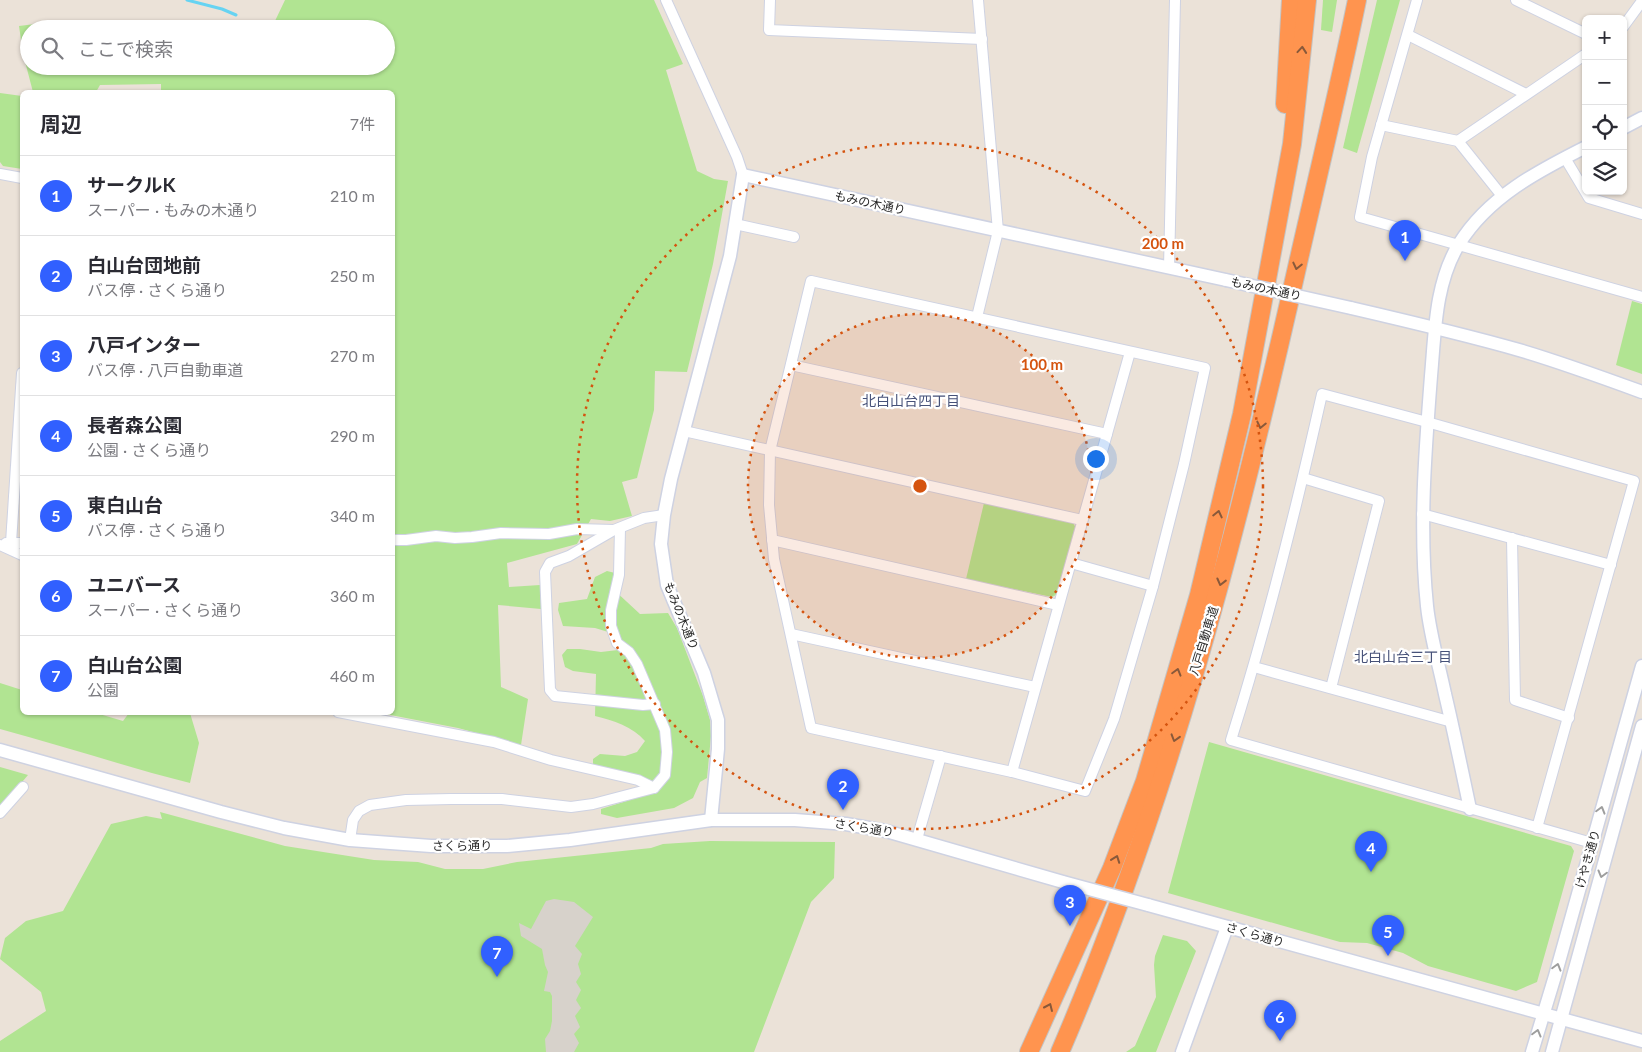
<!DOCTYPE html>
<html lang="ja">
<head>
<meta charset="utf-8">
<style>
	:root { --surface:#fff; --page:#f2f2f3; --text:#2b2b33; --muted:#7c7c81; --line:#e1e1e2; --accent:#3160ff }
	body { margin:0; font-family:Lato,"Noto Sans JP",sans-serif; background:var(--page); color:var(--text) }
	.controls { position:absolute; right:15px; top:15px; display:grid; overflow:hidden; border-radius:8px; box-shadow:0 1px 4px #0004 }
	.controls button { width:45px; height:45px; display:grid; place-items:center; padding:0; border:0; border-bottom:1px solid var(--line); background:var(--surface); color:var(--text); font:25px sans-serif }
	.you { position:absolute; left:1095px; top:458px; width:18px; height:18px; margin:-12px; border:4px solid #fff; border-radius:50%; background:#1a73e8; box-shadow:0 0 0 8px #1a73e833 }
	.badge { display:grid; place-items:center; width:32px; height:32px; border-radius:50%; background:var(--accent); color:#fff; font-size:16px; font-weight:700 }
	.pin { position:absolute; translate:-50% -41px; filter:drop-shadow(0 1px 2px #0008) }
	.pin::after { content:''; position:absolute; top:26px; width:18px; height:15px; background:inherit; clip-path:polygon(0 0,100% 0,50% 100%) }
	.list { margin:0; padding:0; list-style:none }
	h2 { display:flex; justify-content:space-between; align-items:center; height:65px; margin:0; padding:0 20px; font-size:21px }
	h2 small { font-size:16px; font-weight:400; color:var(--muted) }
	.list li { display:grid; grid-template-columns:32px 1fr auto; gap:15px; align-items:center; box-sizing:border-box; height:80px; padding:0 20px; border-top:1px solid var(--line) }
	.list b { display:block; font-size:19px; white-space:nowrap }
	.list p { margin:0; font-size:16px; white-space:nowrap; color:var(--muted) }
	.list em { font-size:16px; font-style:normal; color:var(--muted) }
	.icon { flex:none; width:28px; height:28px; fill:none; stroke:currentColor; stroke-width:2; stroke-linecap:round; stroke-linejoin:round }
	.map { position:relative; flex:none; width:1642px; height:1052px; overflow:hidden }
	.search { position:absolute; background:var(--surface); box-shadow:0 1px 4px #0004; left:20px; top:20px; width:375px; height:55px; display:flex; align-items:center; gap:12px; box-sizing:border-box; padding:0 18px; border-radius:28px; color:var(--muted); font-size:19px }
	.panel { position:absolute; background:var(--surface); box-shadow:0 1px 4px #0004; left:20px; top:90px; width:375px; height:625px; border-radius:8px }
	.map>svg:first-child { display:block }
	.green { fill:#b1e492 }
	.plaza { fill:#d7d2cb }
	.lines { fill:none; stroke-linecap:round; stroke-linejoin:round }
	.stream { stroke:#66d3f2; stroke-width:3 }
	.minor-casing { stroke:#ced2e2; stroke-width:12 }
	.tertiary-casing { stroke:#ced2e2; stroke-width:15 }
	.motorway-casing { stroke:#c3c3c3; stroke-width:20 }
	.minor { stroke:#fff; stroke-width:10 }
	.tertiary { stroke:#fff; stroke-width:12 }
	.motorway { stroke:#ff944f; stroke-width:18 }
	.tertiary-bridge-casing { stroke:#ced2e2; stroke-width:15; stroke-linecap:butt }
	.tertiary-bridge { stroke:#fff; stroke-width:12 }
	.oneway { stroke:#89593a }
	.oneway2 { stroke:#9e9e9e }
	.ring { fill:none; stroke:#d5540f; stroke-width:2.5; stroke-dasharray:2.5 5 }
	.labels { text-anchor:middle; stroke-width:4.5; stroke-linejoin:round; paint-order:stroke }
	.street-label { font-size:12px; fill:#282828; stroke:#fff }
	.neighbourhood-label { font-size:14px; fill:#475279; stroke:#fff }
	.centre { fill:#d5540f; stroke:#fff; stroke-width:2.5 }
	.ring-label { font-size:15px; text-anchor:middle; font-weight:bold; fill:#d5540f; stroke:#fff; stroke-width:4.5; stroke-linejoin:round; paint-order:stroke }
</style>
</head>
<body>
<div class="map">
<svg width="1642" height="1052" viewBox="0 0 1642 1052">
	<rect width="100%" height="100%" fill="#ebe2d8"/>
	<g class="green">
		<polygon points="285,0 654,0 683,64 666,70 697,171 714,179 728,181 713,264 687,372 655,371 654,410 637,478 622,482 632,516 610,521 591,519 577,544 507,563 509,587 540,585 541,609 498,605 501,687 528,699 521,745 458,728 380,713 392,712 392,92 161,92 161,84 100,85 96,92 33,92 23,54 19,26 35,24 55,29 29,29 29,66 386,66 386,29 253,29 256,24 275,21"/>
		<polygon points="1323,0 1337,0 1332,32 1321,30"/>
		<polygon points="1377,0 1400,0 1357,153 1343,148"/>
		<polygon points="0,93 22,96 22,169 3,166 0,162"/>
		<polygon points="1632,301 1642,304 1642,374 1616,365"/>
		<polygon points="984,503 1073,523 1076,528 1056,595 1052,597 966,579"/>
		<path d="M607,571L615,573L613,589L640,614L668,613L677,628L703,696L710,720L711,736L707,778L700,782L693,798L674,808L617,818L601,814V809L652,793L660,788L651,780L593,765V759L600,754L625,756L637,752L645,741C633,727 613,720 595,716L596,674L573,671L565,667L562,655L567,649H580L601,652L618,650V635L595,628L563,626L558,610L559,603L587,599L595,577Z"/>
		<path d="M0,683L22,690V712L96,713L123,721L129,713H190L199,743L190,783C126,767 64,746 0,729Z"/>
		<polygon points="1209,742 1571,846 1574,851 1537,982 1516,991 1428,966 1403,953 1367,943 1340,942 1168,893"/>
		<polygon points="0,767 28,775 0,808"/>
		<polygon points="160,812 285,846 374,860 418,862 445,869 483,869 517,862 651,848 663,844 710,841 835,842 834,878 811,902 754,1052 0,1052 0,1041 46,1011 41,992 0,959 5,938 26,921 63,911 111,824 146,816 162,819"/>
		<polygon points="1163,935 1187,941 1196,951 1156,1052 1126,1052 1135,1046 1156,997 1154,965 1155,956"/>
	</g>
	<polygon class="plaza" points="554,899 574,902 593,917 575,946 582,954 578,964 581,974 576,982 581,990 576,1000 581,1008 575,1016 580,1027 574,1034 579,1043 574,1052 546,1052 545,1039 550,1031 552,1021 552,996 550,992 544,991 548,972 545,965 542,949 521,936 519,923 531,929 546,901"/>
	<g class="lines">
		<polyline class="stream" points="187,0 222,9 236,15"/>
		<g class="minor-casing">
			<g id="minor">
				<polyline points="666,0 737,157 743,175"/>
				<polyline points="770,0 769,30 982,39"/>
				<polyline points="1417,0 1372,157 1360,217 1642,297"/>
				<polyline points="1516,0 1586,34"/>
				<polyline points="1623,27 1642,1"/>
				<polyline points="1408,35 1526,94"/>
				<polyline points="1381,125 1458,141 1502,196"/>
				<polyline points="1458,141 1586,54"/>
				<polyline points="1565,158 1589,198 1642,214"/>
				<polyline points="0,174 22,178"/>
				<polyline points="735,224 794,237"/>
				<polyline points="1169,268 1175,0"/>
				<polygon points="811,281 1205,368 1184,464 1153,586 1114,719 1085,791 1012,772 811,728 774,559 769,505 770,451"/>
				<polyline points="977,317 998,231 978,0"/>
				<polyline points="791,365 1107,434"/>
				<polyline points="684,431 1082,520"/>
				<polyline points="1303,478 1379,501 1331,688"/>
				<polyline points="1422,514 1611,565"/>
				<polyline points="1512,538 1515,700 1569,718"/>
				<polyline points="392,540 406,540 436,536 455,538 472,537 501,533 549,534 577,529 614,530"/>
				<polyline points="772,540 1058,605"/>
				<polyline points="6,543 22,543"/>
				<polyline points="11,543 22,373"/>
				<polyline points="0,545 22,555"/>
				<polyline points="1071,563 1153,586"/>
				<polyline points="791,634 1035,687"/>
				<polyline points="1254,667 1452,722"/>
				<polyline points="655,704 643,705 555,696 550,690 545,572 550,563 569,556 614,530 644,518 664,515"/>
				<polyline points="338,712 494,742 551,760 638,780 654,788"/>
				<polyline points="1012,772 1130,352"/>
				<polyline points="0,813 23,787"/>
				<path d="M1537,828L1634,481L1427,422L1322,394C1296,510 1267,626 1231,740C1351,775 1472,808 1592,843"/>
				<polyline points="917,839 941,756"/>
				<polyline points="350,840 353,820 359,811 370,805 406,800 451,799 502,799 571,807 593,804 654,788 665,775 667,752 665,730 637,664 629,652 617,643 611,626 611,610 619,575 620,528"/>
			</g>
		</g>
		<g class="tertiary-casing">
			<g id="tertiary">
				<polyline points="1623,128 1642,118"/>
				<path d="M1351,308C1407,321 1463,334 1519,350C1560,362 1601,377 1642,392"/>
				<polyline points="0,750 221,812 284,828 350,840 431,846 507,846 570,840 711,820 795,820 846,824 886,831 1063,882"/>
				<path d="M1470,809C1462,771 1454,732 1445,694C1439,665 1430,635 1427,606C1419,529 1425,453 1431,376C1435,332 1435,283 1459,244C1488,197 1538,171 1586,147"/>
				<polyline points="711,820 718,749 718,720 704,673 667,585 661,544 664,515 671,479 730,256 743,175 1226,280"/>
				<polyline points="1148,905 1642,1041"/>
				<polyline points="1182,1052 1227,927"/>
				<polyline points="1532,1052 1555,976 1642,666"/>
				<polyline points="1552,1052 1642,726"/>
			</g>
		</g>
		<g class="motorway-casing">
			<g id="motorway">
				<polyline points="1285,104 1291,0"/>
				<polyline points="1029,1052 1112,868 1145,781 1199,595 1242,414 1292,144 1307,0"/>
				<path d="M1060,1052C1169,799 1238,531 1298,263C1318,175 1339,88 1357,0"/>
			</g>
		</g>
		<use href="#minor" class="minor"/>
		<use href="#tertiary" class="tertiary"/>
		<use href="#motorway" class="motorway"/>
		<g class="tertiary-bridge-casing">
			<g id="tertiary-bridge">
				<polyline points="1226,280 1351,308"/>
				<polyline points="1063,882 1148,905"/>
			</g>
		</g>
		<use href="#tertiary-bridge" class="tertiary-bridge"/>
	</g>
	<defs><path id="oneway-chevron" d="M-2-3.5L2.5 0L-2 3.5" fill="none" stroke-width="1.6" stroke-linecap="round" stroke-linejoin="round" transform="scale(1.25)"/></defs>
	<g class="oneway">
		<use href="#oneway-chevron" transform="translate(1302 50) rotate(-85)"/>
		<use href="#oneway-chevron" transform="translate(1297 266) rotate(103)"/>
		<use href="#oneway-chevron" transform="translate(1261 425) rotate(103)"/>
		<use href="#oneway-chevron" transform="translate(1218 514) rotate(-77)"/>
		<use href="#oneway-chevron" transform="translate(1221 582) rotate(104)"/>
		<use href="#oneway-chevron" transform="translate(1177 672) rotate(-74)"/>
		<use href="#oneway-chevron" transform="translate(1175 738) rotate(107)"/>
		<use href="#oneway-chevron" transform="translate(1116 859) rotate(-70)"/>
		<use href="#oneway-chevron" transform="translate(1049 1007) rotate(-66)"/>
	</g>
	<g class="oneway2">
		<use href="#oneway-chevron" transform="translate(1601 810) rotate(-74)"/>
		<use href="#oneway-chevron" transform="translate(1602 874) rotate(105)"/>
		<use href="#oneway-chevron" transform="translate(1557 967) rotate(-74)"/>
		<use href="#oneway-chevron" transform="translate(1537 1033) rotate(-75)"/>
	</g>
	<circle cx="920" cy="486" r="172" fill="#d5540f" fill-opacity=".12"/>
	<g class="ring">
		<circle cx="920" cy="486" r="172"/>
		<circle cx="920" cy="486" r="343"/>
	</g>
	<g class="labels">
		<g class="street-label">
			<text transform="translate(870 203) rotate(12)" y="4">もみの木通り</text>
			<text transform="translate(1266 289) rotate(12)" y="4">もみの木通り</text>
			<text transform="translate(681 616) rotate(68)" y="4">もみの木通り</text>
			<text transform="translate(1204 641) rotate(-73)" y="4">八戸自動車道</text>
			<text transform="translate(864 828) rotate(9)" y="4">さくら通り</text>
			<text x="462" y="850">さくら通り</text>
			<text transform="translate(1588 859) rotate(-74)" y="4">けやき通り</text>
			<text transform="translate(1255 935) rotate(16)" y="4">さくら通り</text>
		</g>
		<g class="neighbourhood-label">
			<text x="911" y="406">北白山台四丁目</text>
			<text x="1403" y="662">北白山台三丁目</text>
		</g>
	</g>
	<circle cx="920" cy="486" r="8" class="centre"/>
	<g class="ring-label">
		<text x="1163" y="249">200 m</text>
		<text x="1042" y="370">100 m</text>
	</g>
</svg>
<div class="controls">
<button>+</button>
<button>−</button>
<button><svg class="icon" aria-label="locate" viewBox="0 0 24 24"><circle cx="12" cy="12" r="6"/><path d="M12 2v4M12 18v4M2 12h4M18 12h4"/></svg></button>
<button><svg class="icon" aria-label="layers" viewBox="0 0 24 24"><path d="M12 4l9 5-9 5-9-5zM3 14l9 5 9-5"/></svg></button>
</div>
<div class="you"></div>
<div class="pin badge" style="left:1405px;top:261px">1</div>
<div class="pin badge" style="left:843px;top:810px">2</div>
<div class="pin badge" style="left:1070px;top:926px">3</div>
<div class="pin badge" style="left:1371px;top:872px">4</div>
<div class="pin badge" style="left:1388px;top:956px">5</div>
<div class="pin badge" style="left:1280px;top:1041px">6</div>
<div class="pin badge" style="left:497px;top:977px">7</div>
<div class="search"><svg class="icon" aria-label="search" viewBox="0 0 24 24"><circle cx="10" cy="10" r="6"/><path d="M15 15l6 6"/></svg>ここで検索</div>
<section class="panel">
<h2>周辺<small>7件</small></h2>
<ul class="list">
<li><span class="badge">1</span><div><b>サークルK</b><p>スーパー · もみの木通り</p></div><em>210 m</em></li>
<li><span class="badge">2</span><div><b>白山台団地前</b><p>バス停 · さくら通り</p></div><em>250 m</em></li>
<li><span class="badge">3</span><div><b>八戸インター</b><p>バス停 · 八戸自動車道</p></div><em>270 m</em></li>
<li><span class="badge">4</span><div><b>長者森公園</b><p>公園 · さくら通り</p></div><em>290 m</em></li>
<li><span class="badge">5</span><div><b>東白山台</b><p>バス停 · さくら通り</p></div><em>340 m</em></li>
<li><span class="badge">6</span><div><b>ユニバース</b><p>スーパー · さくら通り</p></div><em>360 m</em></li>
<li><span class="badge">7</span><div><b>白山台公園</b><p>公園</p></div><em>460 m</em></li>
</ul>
</section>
</div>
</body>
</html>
